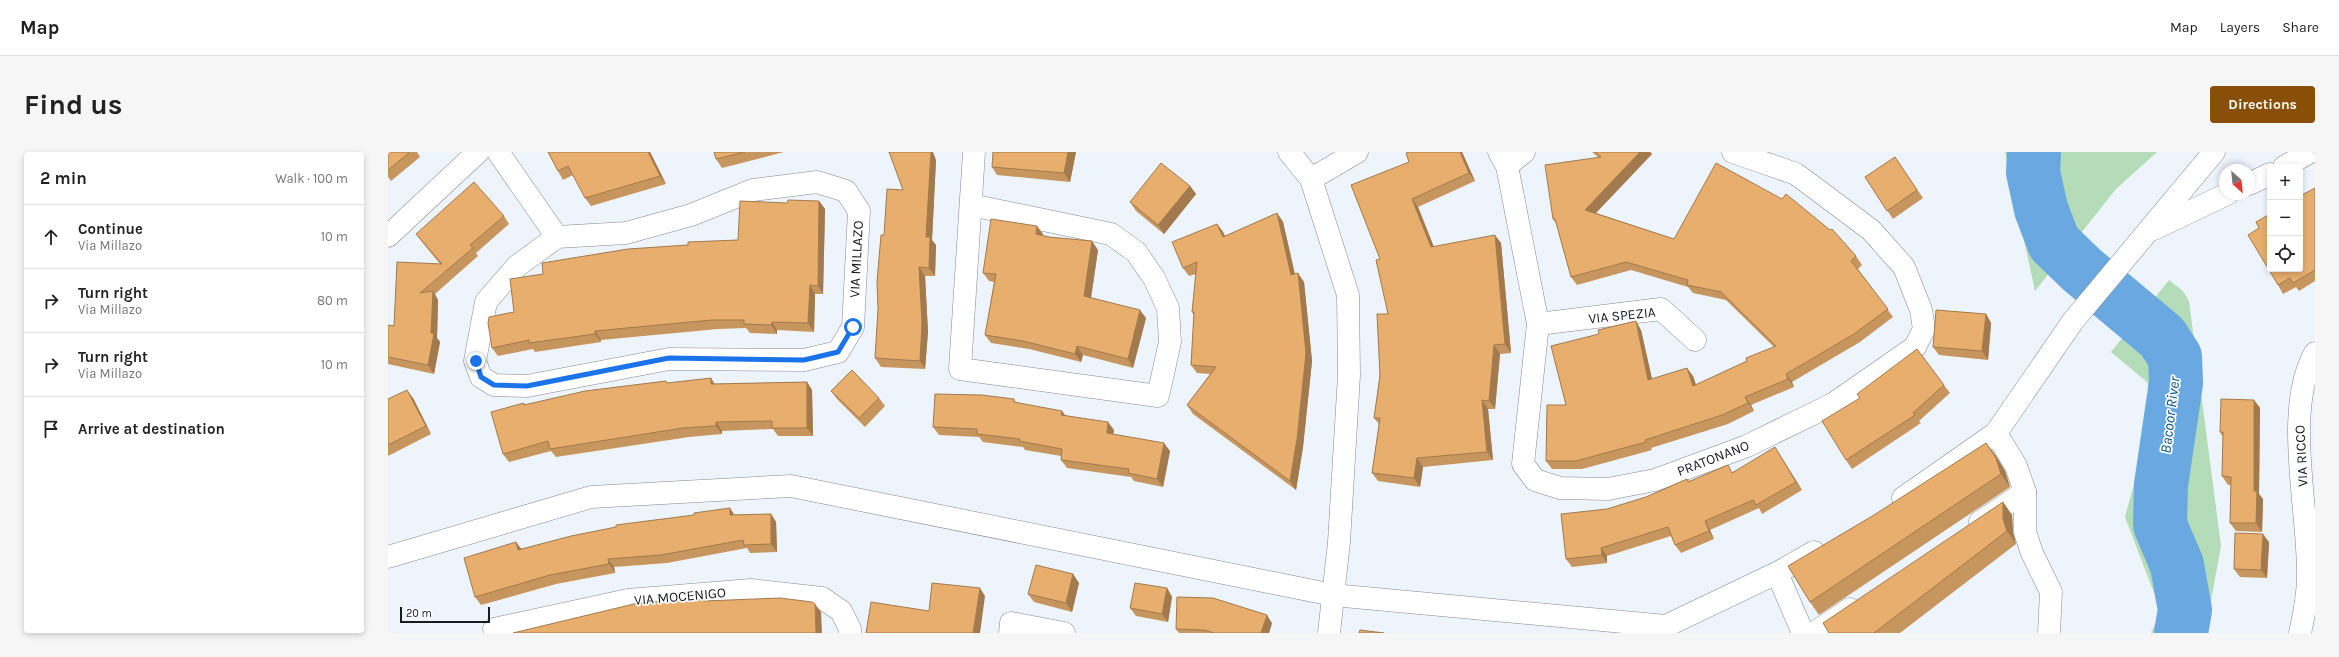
<!DOCTYPE html>
<html lang="en">
<head>
<meta charset="utf-8">
<style>
	:root { --surface:#fff; --page:#f6f6f6; --text:#222; --muted:#767676; --line:#e0e0e0; --accent:#894f06 }
	body { margin:0; font-family:Karla,sans-serif; background:var(--page); color:var(--text) }
	.controls { position:absolute; right:12px; top:12px; display:grid; overflow:hidden; border-radius:4px; box-shadow:0 2px 6px #0003 }
	.controls button { width:36px; height:36px; display:grid; place-items:center; padding:0; border:0; border-bottom:1px solid var(--line); background:var(--surface); color:var(--text); font:20px sans-serif }
	.compass { position:absolute; left:1831px; top:12px; width:36px; height:36px; border-radius:50%; background:var(--surface); box-shadow:0 2px 6px #0003; rotate:153deg }
	.scale { position:absolute; left:12px; bottom:10px; width:90px; box-sizing:border-box; padding-left:4px; border:2px solid #1a1c1f; border-top:0; font-size:11px; line-height:14px; white-space:nowrap; color:#1a1c1f; -webkit-text-stroke:3px #fff; paint-order:stroke }
	.stop { position:absolute; width:12px; height:12px; margin:-9px; border:3px solid #1a73e8; border-radius:50%; background:#fff }
	.stop.end { background:#1a73e8; border-color:#fff; box-shadow:0 1px 4px #0008 }
	.list { margin:0; padding:0; list-style:none }
	h2 { display:flex; justify-content:space-between; align-items:center; height:52px; margin:0; padding:0 16px; font-size:17px }
	h2 small { font-size:13px; font-weight:400; color:var(--muted) }
	.list li { display:grid; grid-template-columns:26px 1fr auto; gap:12px; align-items:center; box-sizing:border-box; height:64px; padding:0 16px; border-top:1px solid var(--line) }
	.list b { display:block; font-size:15px; white-space:nowrap }
	.list p { margin:0; font-size:13px; white-space:nowrap; color:var(--muted) }
	.list em { font-size:13px; font-style:normal; color:var(--muted) }
	.icon { flex:none; width:22px; height:22px; fill:none; stroke:currentColor; stroke-width:2; stroke-linecap:round; stroke-linejoin:round }
	.map { position:relative; flex:none; width:1927px; height:481px; overflow:hidden; border-radius:4px }
	header { display:flex; align-items:center; gap:24px; box-sizing:border-box; height:56px; padding:0 20px; background:var(--surface); border-bottom:1px solid var(--line) }
	header strong { font-size:19px }
	nav { display:flex; gap:22px; margin-inline-start:auto; font-size:14px }
	.intro { display:flex; align-items:center; justify-content:space-between; box-sizing:border-box; height:96px; padding:0 24px }
	h1 { margin:0; font-size:28px }
	.button { padding:10px 18px; border-radius:4px; background:var(--accent); color:#fff; font-size:14px; font-weight:700 }
	main { display:flex; gap:24px; padding:0 24px }
	aside { flex:1; background:var(--surface); border-radius:4px; box-shadow:0 2px 6px #0003 }
	.map>svg:first-child { display:block }
	.green { fill:#b5dcb8 }
	.lines { fill:none; stroke-linecap:round; stroke-linejoin:round }
	.river { stroke:#69a8e0; stroke-width:54 }
	.minor-casing { stroke:#848990; stroke-width:23 }
	.minor { stroke:#fff; stroke-width:22 }
	.wall { fill:#c7965f }
	.shaded-wall { fill:#a27a4d }
	.building { fill:#e7ae6e; stroke:#a27a4d }
	.route { stroke:#1a73e8; stroke-width:5 }
	.labels { text-anchor:middle; stroke-width:3.5; stroke-linejoin:round; paint-order:stroke }
	.street-label { font-size:14px; fill:#1a1c1f; stroke:#fff }
	.water-label { font-size:15px; font-style:italic; fill:#065286; stroke:#fff }
</style>
</head>
<body>
<header>
<strong>Map</strong>
<nav><a>Map</a><a>Layers</a><a>Share</a></nav>
</header>
<div class="intro"><h1>Find us</h1><a class="button">Directions</a></div>
<main>
<aside>
<h2>2 min<small>Walk · 100 m</small></h2>
<ul class="list">
<li><svg class="icon" aria-label="ahead" viewBox="0 0 24 24"><path d="M12 20V5M6 11l6-6 6 6"/></svg><div><b>Continue</b><p>Via Millazo</p></div><em>10 m</em></li>
<li><svg class="icon" aria-label="right" viewBox="0 0 24 24"><path d="M7 20v-9h11M14 6l5 5-5 5"/></svg><div><b>Turn right</b><p>Via Millazo</p></div><em>80 m</em></li>
<li><svg class="icon" aria-label="right" viewBox="0 0 24 24"><path d="M7 20v-9h11M14 6l5 5-5 5"/></svg><div><b>Turn right</b><p>Via Millazo</p></div><em>10 m</em></li>
<li><svg class="icon" aria-label="arrive" viewBox="0 0 24 24"><path d="M6 21V4h12l-3 4 3 4H6"/></svg><div><b>Arrive at destination</b></div></li>
</ul>
</aside>
<div class="map">
<svg width="1927" height="481" viewBox="0 0 1927 481">
	<rect width="100%" height="100%" fill="#eef4fc"/>
	<g class="green">
		<polygon points="1617,0 1769,0 1728,37 1647,139"/>
		<polygon points="1781,128 1795,139 1801,149 1833,394 1817,481 1763,481 1773,459 1737,365 1766,258 1759,230 1723,200"/>
	</g>
	<g class="lines">
		<polyline class="river" points="1646,0 1645,20 1653,57 1666,91 1694,118 1774,185 1787,205 1788,231 1773,333 1772,373 1789,413 1797,458 1793,481"/>
		<g class="minor-casing">
			<g id="minor">
				<polyline points="110,0 169,85"/>
				<polyline points="901,0 923,27 960,143 961,223 951,390 941,481"/>
				<polyline points="1111,0 1119,14 1150,172 1135,312 1147,328 1172,336 1220,337 1267,328 1359,294 1445,252 1527,195 1536,177 1533,158 1516,115 1483,78 1408,22 1345,0"/>
				<polyline points="1119,14 1136,0"/>
				<polyline points="1896,15 1922,0"/>
				<polyline points="923,27 969,0"/>
				<polygon points="429,30 458,39 471,59 465,175 450,200 416,208 281,207 139,234 106,233 93,225 87,209 98,150 129,114 169,85 238,81 303,63 365,38"/>
				<polyline points="1861,32 1882,22"/>
				<polyline points="583,53 723,82 748,100 766,126 780,156 782,190 770,244 572,217 586,0"/>
				<polyline points="1766,77 1839,42"/>
				<polyline points="0,84 90,0"/>
				<polyline points="1150,172 1273,157 1307,188"/>
				<polyline points="1608,281 1628,314 1637,340 1637,380 1644,401 1663,440 1661,481"/>
				<polyline points="1515,346 1608,281 1685,169 1826,0"/>
				<polyline points="1592,370 1637,340"/>
				<polyline points="0,405 203,345 403,334 945,443 1278,474 1389,421 1426,400"/>
				<polyline points="1389,421 1415,481"/>
				<polyline points="106,477 240,448 363,438 434,446 453,459 462,477 462,481"/>
				<polyline points="622,481 623,471 676,481"/>
				<polyline points="1426,481 1462,457"/>
				<path d="M1912,481C1916,463 1920,442 1920,424C1921,358 1895,258 1927,201"/>
			</g>
		</g>
		<use href="#minor" class="minor"/>
	</g>
	<g class="wall">
		<polygon points="0,0 29,0 32,5 3,29 0,25"/>
		<polygon points="160,0 262,0 278,32 203,54 197,46 185,23 175,28 170,19"/>
		<polygon points="326,0 396,0 334,16 328,7"/>
		<polygon points="688,0 682,30 609,23 604,15"/>
		<polygon points="1020,0 1074,0 1087,29 1030,55 1046,95 1113,91 1123,201 1112,202 1107,257 1100,257 1105,308 1035,315 1032,335 990,329 984,321 991,272 986,266 1000,162 992,107 1021,10"/>
		<polygon points="1204,0 1262,0 1264,2 1208,61 1286,87 1468,104 1474,113 1470,117 1505,165 1472,190 1404,230 1406,235 1363,253 1366,259 1340,272 1263,296 1264,298 1194,317 1164,317 1158,309 1178,253 1253,178 1264,227 1305,224 1308,233 1359,209 1386,195 1338,148 1305,141 1300,135 1243,118 1189,133 1183,125 1169,73 1165,67 1210,5"/>
		<polygon points="1507,5 1535,46 1505,67 1477,25"/>
		<polygon points="548,8 544,88 548,93 547,124 537,124 540,180 537,217 493,215 487,206 496,83"/>
		<polygon points="802,34 808,42 776,82 748,59 742,50"/>
		<polygon points="1927,36 1927,129 1911,139 1908,135 1895,142 1890,133 1871,76"/>
		<polygon points="431,49 437,57 435,142 427,142 426,180 389,178 389,182 362,181 358,176 330,177 213,188 213,190 147,200 145,197 110,204 104,196 126,160 155,122 300,93 350,88 399,51"/>
		<polygon points="889,61 895,70 907,122 916,130 924,209 915,295 908,338 805,262 799,253 822,222 809,221 803,213 806,163 804,160 808,122 801,124 795,116 829,72 835,80 837,84"/>
		<polygon points="116,64 121,72 88,101 90,104 47,142 50,148 49,186 52,190 46,222 0,212 0,173 6,174 52,112 34,90 28,82"/>
		<polygon points="655,82 654,83 710,98 703,146 758,166 745,216 695,203 693,210 641,197 603,191 597,183 606,130 601,129 595,121"/>
		<polygon points="1598,162 1603,171 1600,208 1551,203 1545,195"/>
		<polygon points="419,230 424,238 425,284 390,284 385,277 334,279 334,282 301,285 168,305 163,299 121,310 115,302 137,253 280,231 327,232"/>
		<polygon points="1556,233 1562,241 1531,269 1533,271 1464,317 1458,308"/>
		<polygon points="443,239 491,246 497,254 477,275 449,247"/>
		<polygon points="25,246 43,282 0,304 0,247"/>
		<polygon points="626,247 628,251 677,263 726,278 725,282 782,299 775,335 746,329 743,325 679,316 673,308 673,304 637,298 635,295 595,290 591,285 551,283 545,275"/>
		<polygon points="1866,248 1872,256 1871,342 1875,347 1874,380 1848,379 1842,371 1843,333 1840,333 1834,324 1835,285 1832,280"/>
		<polygon points="1598,291 1608,304 1617,319 1622,335 1431,463 1422,450"/>
		<polygon points="1392,303 1414,338 1374,362 1371,356 1322,378 1326,387 1293,401 1287,393 1283,384 1219,404 1219,411 1184,415 1178,407 1219,357 1258,345 1299,327 1301,329 1345,320"/>
		<polygon points="1615,350 1624,363 1625,380 1628,392 1512,481 1441,481"/>
		<polygon points="342,356 346,363 383,362 388,370 389,400 362,401 359,396 279,411 226,415 227,421 168,432 93,453 87,445 128,390 132,397"/>
		<polygon points="1881,390 1879,426 1852,425 1846,417"/>
		<polygon points="685,422 691,431 684,460 646,450 640,442"/>
		<polygon points="779,436 784,445 780,470 748,464 742,456"/>
		<polygon points="884,471 881,481 791,481 788,477"/>
	</g>
	<g class="shaded-wall">
		<polygon points="260,0 262,0 278,32 272,24"/>
		<polygon points="543,0 545,0 548,8 544,88 548,93 547,124 541,116 538,85"/>
		<polygon points="680,0 688,0 682,30 676,21"/>
		<polygon points="1072,0 1074,0 1087,29 1081,21"/>
		<polygon points="1252,0 1262,0 1264,2 1203,66 1197,58"/>
		<polygon points="802,34 808,42 776,82 770,73"/>
		<polygon points="1024,47 1030,55 1049,103 1043,95"/>
		<polygon points="431,49 437,57 435,142 430,134"/>
		<polygon points="889,61 895,70 909,132 903,123"/>
		<polygon points="829,72 835,80 841,94 835,85"/>
		<polygon points="649,74 655,82 653,90 648,82"/>
		<polygon points="1107,83 1113,91 1123,201 1117,192"/>
		<polygon points="704,89 710,98 702,152 696,144"/>
		<polygon points="531,115 537,124 540,180 537,217 532,209"/>
		<polygon points="910,121 916,130 924,209 915,295 908,338 902,329"/>
		<polygon points="422,133 427,142 426,180 420,171"/>
		<polygon points="45,139 50,148 49,186 52,190 46,222 40,213 43,181"/>
		<polygon points="752,158 758,166 745,216 740,207"/>
		<polygon points="1598,162 1603,171 1600,208 1594,199"/>
		<polygon points="1248,169 1253,178 1266,236 1260,228"/>
		<polygon points="384,170 389,178 389,182 383,173"/>
		<polygon points="207,179 213,188 213,190 207,182"/>
		<polygon points="1106,193 1112,202 1107,257 1101,249"/>
		<polygon points="689,194 695,203 693,210 687,202"/>
		<polygon points="1299,216 1305,224 1311,242 1305,234"/>
		<polygon points="1398,222 1404,230 1406,235 1400,227"/>
		<polygon points="323,226 328,234 323,232"/>
		<polygon points="419,230 424,238 425,284 419,276"/>
		<polygon points="19,238 25,246 43,282 38,274"/>
		<polygon points="1357,245 1363,253 1366,259 1360,251"/>
		<polygon points="1094,248 1100,257 1105,308 1099,300"/>
		<polygon points="1866,248 1872,256 1871,342 1875,347 1874,380 1868,371 1866,339"/>
		<polygon points="674,259 680,267 673,263"/>
		<polygon points="328,270 334,279 334,282 328,274"/>
		<polygon points="720,270 726,278 724,289 719,281"/>
		<polygon points="776,291 782,299 775,335 769,327"/>
		<polygon points="1598,291 1608,304 1617,319 1622,335 1613,322"/>
		<polygon points="1387,295 1392,303 1414,338 1408,330"/>
		<polygon points="1029,306 1035,315 1032,335 1026,326"/>
		<polygon points="1615,350 1624,363 1625,380 1628,392 1619,379 1615,367"/>
		<polygon points="342,356 347,364 342,363"/>
		<polygon points="383,362 388,370 389,400 383,392"/>
		<polygon points="1317,369 1322,378 1326,387 1321,379"/>
		<polygon points="1875,382 1881,390 1879,426 1873,418"/>
		<polygon points="128,390 134,398 130,398"/>
		<polygon points="1213,396 1219,404 1219,411 1214,403"/>
		<polygon points="220,407 226,415 227,421 221,412"/>
		<polygon points="685,422 691,431 684,460 678,451"/>
		<polygon points="592,436 597,444 592,481 585,481"/>
		<polygon points="779,436 784,445 780,470 774,462"/>
		<polygon points="427,452 433,460 434,481 428,481"/>
		<polygon points="879,463 884,471 881,481 873,481"/>
	</g>
	<g class="building">
		<polygon points="0,0 22,0 0,18"/>
		<polygon points="160,0 260,0 272,24 197,46 180,14 170,19"/>
		<polygon points="326,0 357,0 328,7"/>
		<polygon points="501,0 543,0 538,85 542,85 541,116 531,115 534,172 532,209 487,206 490,157 489,130 493,83 496,83 499,37 515,38"/>
		<polygon points="605,0 680,0 676,21 604,15"/>
		<polygon points="1020,0 1072,0 1081,21 1024,47 1043,95 1107,83 1117,192 1106,193 1101,249 1094,248 1099,300 1029,306 1026,326 984,321 992,266 986,266 992,224 989,162 1000,162 988,108 992,107 963,33 1021,10 1018,1"/>
		<polygon points="1207,0 1252,0 1197,58 1286,87 1328,11 1394,47 1398,42 1442,78 1444,77 1468,104 1463,109 1500,157 1466,182 1398,222 1400,227 1357,245 1360,251 1334,263 1257,288 1258,290 1188,309 1158,309 1159,253 1178,253 1163,194 1211,182 1210,178 1248,169 1260,228 1299,216 1305,234 1359,209 1358,206 1388,194 1333,140 1299,133 1300,128 1238,110 1183,125 1167,67 1165,67 1157,13 1213,5"/>
		<polygon points="1507,5 1529,38 1499,59 1477,25"/>
		<polygon points="773,11 802,34 770,73 742,50"/>
		<polygon points="86,30 116,64 82,93 85,96 32,141 45,139 43,181 46,182 40,213 0,205 0,173 6,174 9,110 54,112 28,82"/>
		<polygon points="1927,36 1927,118 1905,131 1902,126 1890,133 1860,83 1871,76 1868,70 1882,62 1882,117 1912,117 1912,44"/>
		<polygon points="400,48 431,49 430,134 422,133 420,171 384,170 383,173 356,172 356,168 324,168 207,179 207,182 141,191 141,188 104,196 100,171 101,165 126,160 122,127 155,122 154,111 240,97 300,93 300,90 350,88 352,49 399,51"/>
		<polygon points="889,61 903,123 910,121 918,201 909,287 902,329 799,253 828,215 803,213 806,160 804,160 809,110 795,116 784,90 829,72 835,85"/>
		<polygon points="603,67 649,74 648,82 661,85 704,89 696,144 752,158 740,207 689,194 687,202 635,189 597,183 608,122 595,121"/>
		<polygon points="1548,158 1598,162 1594,199 1545,195"/>
		<polygon points="1529,197 1556,233 1525,261 1527,263 1458,308 1434,269 1472,246 1469,242"/>
		<polygon points="464,218 491,246 471,266 443,239"/>
		<polygon points="323,226 323,232 419,230 419,276 384,276 384,269 328,270 328,274 295,276 162,297 160,289 115,302 103,260 136,251 136,253 197,239 278,229 279,231"/>
		<polygon points="19,238 38,274 0,293 0,247"/>
		<polygon points="547,242 594,243 626,247 626,250 674,259 673,263 720,270 719,281 776,291 769,327 740,321 741,317 673,308 674,297 631,289 632,287 589,282 589,277 545,275"/>
		<polygon points="1833,247 1866,248 1866,339 1869,339 1868,371 1842,371 1843,325 1834,324 1835,280 1832,280"/>
		<polygon points="1598,291 1608,306 1613,322 1422,450 1400,414 1486,363"/>
		<polygon points="1387,295 1408,330 1368,353 1365,348 1317,369 1321,379 1287,393 1280,375 1213,396 1214,403 1178,407 1173,362 1219,357 1258,345 1299,327 1300,330 1340,313 1344,321"/>
		<polygon points="1615,350 1615,367 1619,379 1486,481 1441,481 1435,471"/>
		<polygon points="342,356 342,363 383,362 383,392 356,393 355,388 273,403 220,407 221,412 162,423 87,445 76,406 128,390 130,398 183,384 228,375 228,373 306,363 306,361"/>
		<polygon points="1847,381 1875,382 1873,418 1846,417"/>
		<polygon points="648,413 685,422 678,451 640,442"/>
		<polygon points="544,431 592,436 585,481 478,481 483,450 541,459"/>
		<polygon points="747,431 779,436 774,462 742,456"/>
		<polygon points="789,445 825,446 879,463 873,481 826,481 816,478 788,477"/>
		<polygon points="315,446 316,449 392,446 424,450 427,452 428,481 125,481 250,451"/>
		<polygon points="972,478 996,481 971,481"/>
	</g>
	<g class="lines">
		<polyline class="route" points="88,209 93,225 106,233 139,234 281,206 416,208 450,200 465,175"/>
	</g>
	<g class="labels">
		<g class="street-label">
			<text transform="translate(468 107) rotate(-87)" y="5">VIA MILLAZO</text>
			<text transform="translate(1234 163) rotate(-6)" y="5">VIA SPEZIA</text>
			<text transform="translate(1913 304) rotate(-93)" y="5">VIA RICCO</text>
			<text transform="translate(1325 306) rotate(-21)" y="5">PRATONANO</text>
			<text transform="translate(292 444) rotate(-5)" y="5">VIA MOCENIGO</text>
		</g>
		<g class="water-label">
			<text transform="translate(1782 263) rotate(-83)" y="5">Bacoor River</text>
		</g>
	</g>
</svg>
<div class="controls">
<button>+</button>
<button>−</button>
<button><svg class="icon" aria-label="locate" viewBox="0 0 24 24"><circle cx="12" cy="12" r="6"/><path d="M12 2v4M12 18v4M2 12h4M18 12h4"/></svg></button>
</div>
<svg class="compass" viewBox="-18 -18 36 36"><path d="M0-13l5 13h-10z" fill="#e53935"/><path d="M0 13l5-13h-10z" fill="#767676"/></svg>
<div class="scale">20 m</div>
<div class="stop" style="left:465px;top:175px"></div>
<div class="stop end" style="left:88px;top:209px"></div>
</div>
</main>
</body>
</html>
